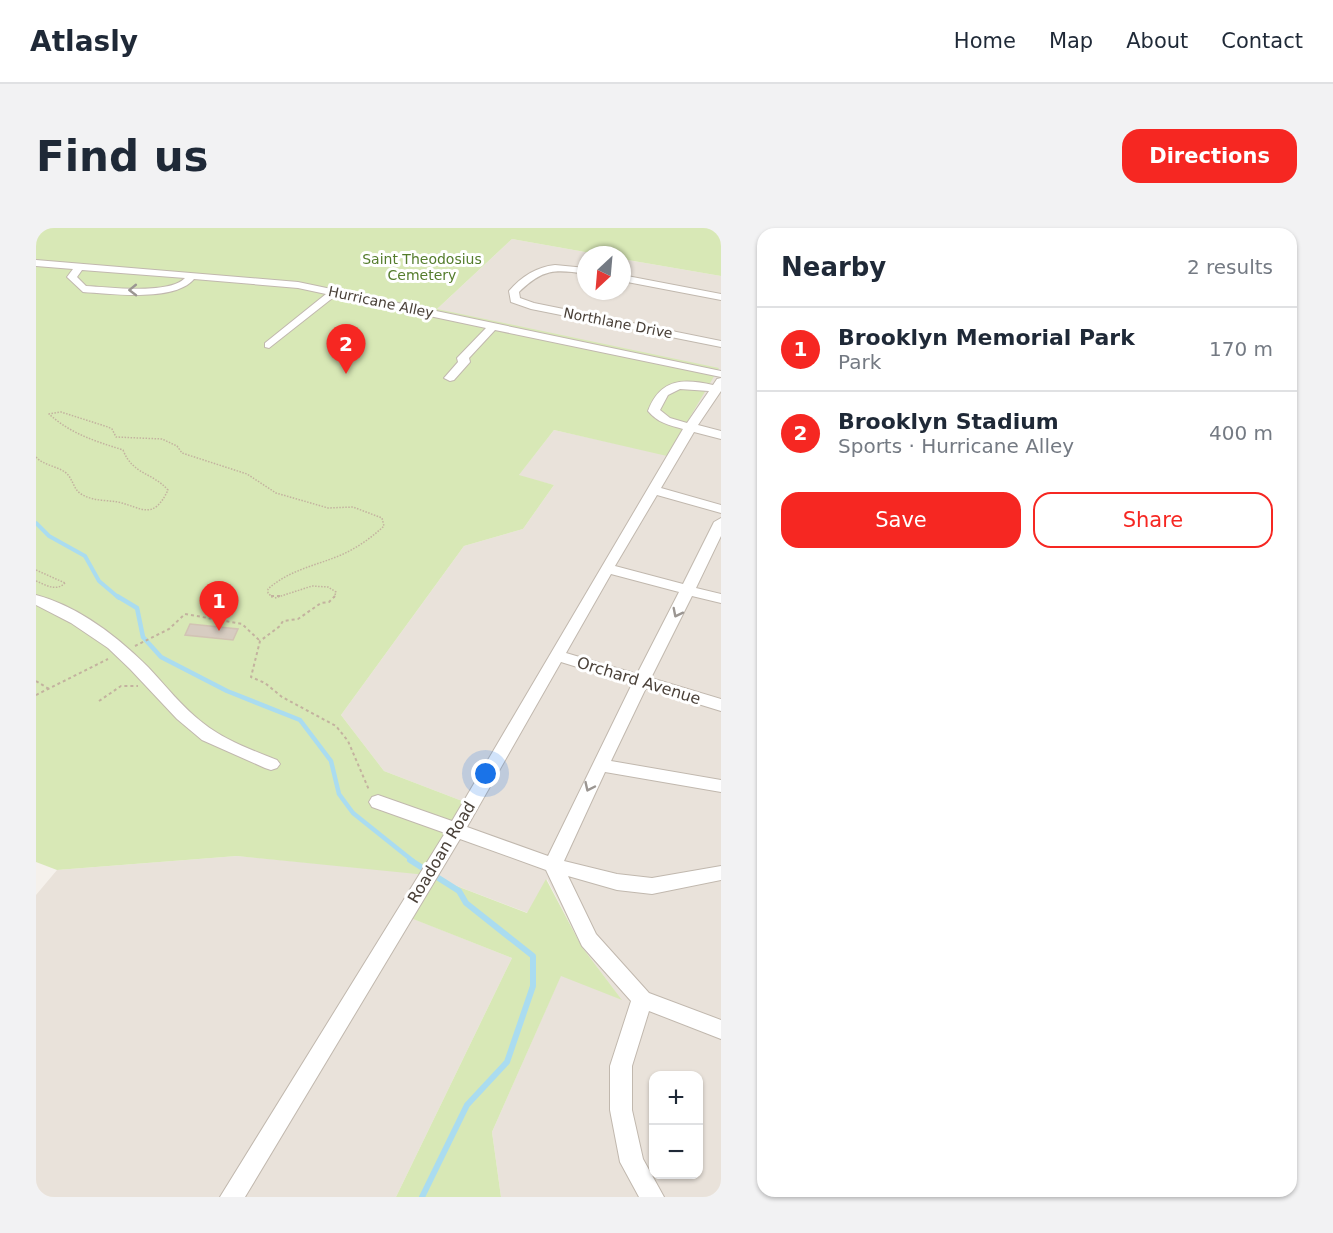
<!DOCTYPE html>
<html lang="en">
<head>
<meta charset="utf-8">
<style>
	:root { --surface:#fff; --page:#f2f2f3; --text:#1f2937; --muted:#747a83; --line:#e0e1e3; --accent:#f62722 }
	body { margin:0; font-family:"DejaVu Sans",sans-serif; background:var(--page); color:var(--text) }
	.controls { position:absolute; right:18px; bottom:18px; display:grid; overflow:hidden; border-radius:12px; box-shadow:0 2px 4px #0004 }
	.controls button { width:54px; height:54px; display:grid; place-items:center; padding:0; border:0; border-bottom:2px solid var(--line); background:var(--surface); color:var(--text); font:30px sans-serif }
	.compass { position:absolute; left:541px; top:18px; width:54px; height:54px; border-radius:50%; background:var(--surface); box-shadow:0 2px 4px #0004; rotate:206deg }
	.you { position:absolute; left:450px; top:546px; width:21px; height:21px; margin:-15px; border:4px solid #fff; border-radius:50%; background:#1a73e8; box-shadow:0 0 0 9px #1a73e833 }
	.badge { display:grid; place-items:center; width:39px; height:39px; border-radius:50%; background:var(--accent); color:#fff; font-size:20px; font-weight:700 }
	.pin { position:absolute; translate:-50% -50px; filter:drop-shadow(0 2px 3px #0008) }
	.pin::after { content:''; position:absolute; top:32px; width:21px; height:18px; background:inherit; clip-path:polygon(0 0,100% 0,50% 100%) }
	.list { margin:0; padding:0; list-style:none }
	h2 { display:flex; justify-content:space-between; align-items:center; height:78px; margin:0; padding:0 24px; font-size:26px }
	h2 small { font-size:20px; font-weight:400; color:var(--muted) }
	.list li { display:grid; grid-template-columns:39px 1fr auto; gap:18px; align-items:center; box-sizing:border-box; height:84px; padding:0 24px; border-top:2px solid var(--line) }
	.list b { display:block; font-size:22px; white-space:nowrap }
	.list p { margin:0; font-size:20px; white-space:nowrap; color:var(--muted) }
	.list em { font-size:20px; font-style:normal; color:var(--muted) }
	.actions { display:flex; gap:12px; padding:18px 24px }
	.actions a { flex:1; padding:14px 0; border:2px solid var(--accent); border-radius:18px; text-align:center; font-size:21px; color:var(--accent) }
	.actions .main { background:var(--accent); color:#fff }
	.map { position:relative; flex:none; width:685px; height:969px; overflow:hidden; border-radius:18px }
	header { display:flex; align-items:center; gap:36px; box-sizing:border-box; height:84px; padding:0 30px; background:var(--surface); border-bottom:2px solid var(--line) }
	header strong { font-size:28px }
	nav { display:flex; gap:33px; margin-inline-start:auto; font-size:21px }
	.intro { display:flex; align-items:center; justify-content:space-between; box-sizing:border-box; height:144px; padding:0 36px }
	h1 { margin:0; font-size:42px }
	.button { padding:15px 27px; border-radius:18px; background:var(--accent); color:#fff; font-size:21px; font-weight:700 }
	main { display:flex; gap:36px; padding:0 36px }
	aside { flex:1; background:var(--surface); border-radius:18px; box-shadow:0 2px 4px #0004 }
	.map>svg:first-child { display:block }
	.residential { fill:#e9e2da; fill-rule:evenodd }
	.green { fill:#d8e8b6 }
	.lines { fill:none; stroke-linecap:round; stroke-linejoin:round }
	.stream-far2 { stroke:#aadcf0; stroke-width:4 }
	.stream-far1 { stroke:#aadcf0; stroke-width:4.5 }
	.stream { stroke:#aadcf0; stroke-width:6 }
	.building { fill:#d7ccc1; stroke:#d2c3b4; stroke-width:1.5 }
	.minor-casing { stroke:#c1b8ae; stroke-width:2 }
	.path-far1 { stroke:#c3b29f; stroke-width:1.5; stroke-dasharray:1.5 1.5; stroke-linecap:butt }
	.path { stroke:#c3b29f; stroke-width:2; stroke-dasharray:3 3; stroke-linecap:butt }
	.minor { fill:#fff; fill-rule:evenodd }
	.oneway { stroke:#9b9692 }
	.labels { text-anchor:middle; stroke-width:6; stroke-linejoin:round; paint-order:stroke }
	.far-park-label { font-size:14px; fill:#547c2c; stroke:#fff }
	.far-street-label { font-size:14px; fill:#4a4139; stroke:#fff }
	.street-label { font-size:16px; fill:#4a4139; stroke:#fff }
</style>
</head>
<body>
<header>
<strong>Atlasly</strong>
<nav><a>Home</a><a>Map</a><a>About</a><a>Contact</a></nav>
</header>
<div class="intro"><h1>Find us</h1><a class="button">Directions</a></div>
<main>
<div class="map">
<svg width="685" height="969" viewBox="0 0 685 969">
	<rect width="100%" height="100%" fill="#f5f1ec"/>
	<path class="residential" d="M476,11L566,27H550V63H586V31L685,48V969H465L456,904L525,747L585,771L546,719L511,651L492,685L392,647L368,687L476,730L360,969H0V667L21,642L201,628L392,646L434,576L348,543L305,487L428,318L487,301L518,257L482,248L518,202L631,227L682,141L400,82ZM618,848H662V946H618Z"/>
	<polygon class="green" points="0,0 685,0 685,48 586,31 586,27 566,27 476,11 401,81 683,140 631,228 518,202 483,247 518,257 487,301 428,318 305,487 348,543 434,576 392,647 491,685 510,651 546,719 586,772 525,748 456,904 465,969 360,969 476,730 367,687 391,647 201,628 21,642 0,634"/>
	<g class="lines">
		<polyline class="stream-far2" points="0,295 13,308 49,328 63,353 83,370"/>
		<polyline class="stream-far1" points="81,368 101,380 107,409 125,429 191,463 264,492 295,533 303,566 317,585 377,633"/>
		<polyline class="stream" points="374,632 423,663 430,675 497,728 497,758 471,834 431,877 386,969"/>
	</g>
	<polygon class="building" points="154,396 202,401 197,412 149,407"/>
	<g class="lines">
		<g class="minor-casing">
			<g id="minor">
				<path d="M0,32L262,54L685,143V149L459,102L433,130L434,134L418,152L414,153L408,150L422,134L421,130L450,100L299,68L233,120L229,119V115L290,66L262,60L158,51C139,74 76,66 47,64L31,49L37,41L0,38ZM46,42L149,50C133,67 72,59 50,58L41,49Z"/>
				<path d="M519,37L550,40V46C518,41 507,41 483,64L484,70L498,75L685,113V119L495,81L475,74L473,63C485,49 500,39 519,37Z"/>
				<polygon points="586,47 685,66 685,72 586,53"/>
				<path d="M685,150V163L662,197L685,203V211L658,204L625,260L685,277V285L621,267L579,338L647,356L678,294L685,290V308L660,360L685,366V375L656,368L615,450L685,471V483L610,460L575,533L685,552V564L569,544L528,633L581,646L616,650L685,638V652L616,666L581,662L532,648L560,706L613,765L685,792V811L613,783L596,838V882L607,931L628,969H603L584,934L574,882V838L595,773L546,718L510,642L424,611L209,969H184L409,605L336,579L333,574L336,569L342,567L416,593L647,201C633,197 622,195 612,183C624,151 646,150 677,157L681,151ZM644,161L673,163L651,195L634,190L624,182L632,167ZM575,346L643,364L601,446L530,425ZM525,434L596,456L512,628L431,599Z"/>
				<path d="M0,367C42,378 82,409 112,439C130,458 146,479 167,495C188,512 216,522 241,532L244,536L241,540L235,542L229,540L166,512L141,491L94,441L72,420L35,395L0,377Z"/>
			</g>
		</g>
		<g class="path-far1">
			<path d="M0,229C7,237 20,238 29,244C37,250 37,261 45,266C56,273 70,272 82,274C107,280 117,293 132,262C116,244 97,247 87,222C59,213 35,206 13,186L25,184L72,199L76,201L80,209L126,211L141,218L146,225L211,246L240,265L292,280L317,279L346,290L348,298C335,310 321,320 305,327C279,338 253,342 232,361V365L237,370"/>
			<polyline points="0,342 29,355"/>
			<path d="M0,353C10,357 20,364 29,355"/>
			<polyline points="239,370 276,358 292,359 300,364 298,370"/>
		</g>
		<g class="path">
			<polyline points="235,368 247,368"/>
			<polyline points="299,368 293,374 285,375 262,391 247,393 244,398 224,413 215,449 229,455 246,469 300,498 312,513 333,562"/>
			<polyline points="99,418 133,401 149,386 206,396 223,412"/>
			<polyline points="0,453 13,461"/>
			<polyline points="0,467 72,431"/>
			<polyline points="63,473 85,458 102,458"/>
		</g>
		<use href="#minor" class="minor"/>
	</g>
	<defs><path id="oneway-chevron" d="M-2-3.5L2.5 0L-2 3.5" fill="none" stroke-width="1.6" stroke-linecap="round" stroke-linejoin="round" transform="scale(1.5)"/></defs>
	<g class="oneway">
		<use href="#oneway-chevron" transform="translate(97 62) rotate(179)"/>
		<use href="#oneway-chevron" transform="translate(641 385) rotate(117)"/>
		<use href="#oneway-chevron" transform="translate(553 559) rotate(115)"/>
	</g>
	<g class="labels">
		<g class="far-park-label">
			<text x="386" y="36">Saint Theodosius<tspan x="386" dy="16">Cemetery</tspan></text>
		</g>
		<g class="far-street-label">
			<text transform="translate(345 74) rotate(12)" y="5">Hurricane Alley</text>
			<text transform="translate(582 95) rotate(11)" y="5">Northlane Drive</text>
		</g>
		<g class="street-label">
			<text transform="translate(603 452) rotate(17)" y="6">Orchard Avenue</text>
			<text transform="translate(405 624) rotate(-59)" y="6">Roadoan Road</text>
		</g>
	</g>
</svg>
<div class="controls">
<button>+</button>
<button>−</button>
</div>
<svg class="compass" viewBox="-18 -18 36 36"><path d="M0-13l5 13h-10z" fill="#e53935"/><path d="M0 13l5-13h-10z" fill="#747a83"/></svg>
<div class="you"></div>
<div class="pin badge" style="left:183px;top:403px">1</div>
<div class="pin badge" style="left:310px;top:146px">2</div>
</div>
<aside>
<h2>Nearby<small>2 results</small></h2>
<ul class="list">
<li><span class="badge">1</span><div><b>Brooklyn Memorial Park</b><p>Park</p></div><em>170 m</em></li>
<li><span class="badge">2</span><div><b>Brooklyn Stadium</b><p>Sports · Hurricane Alley</p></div><em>400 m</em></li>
</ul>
<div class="actions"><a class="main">Save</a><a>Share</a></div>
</aside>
</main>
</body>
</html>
